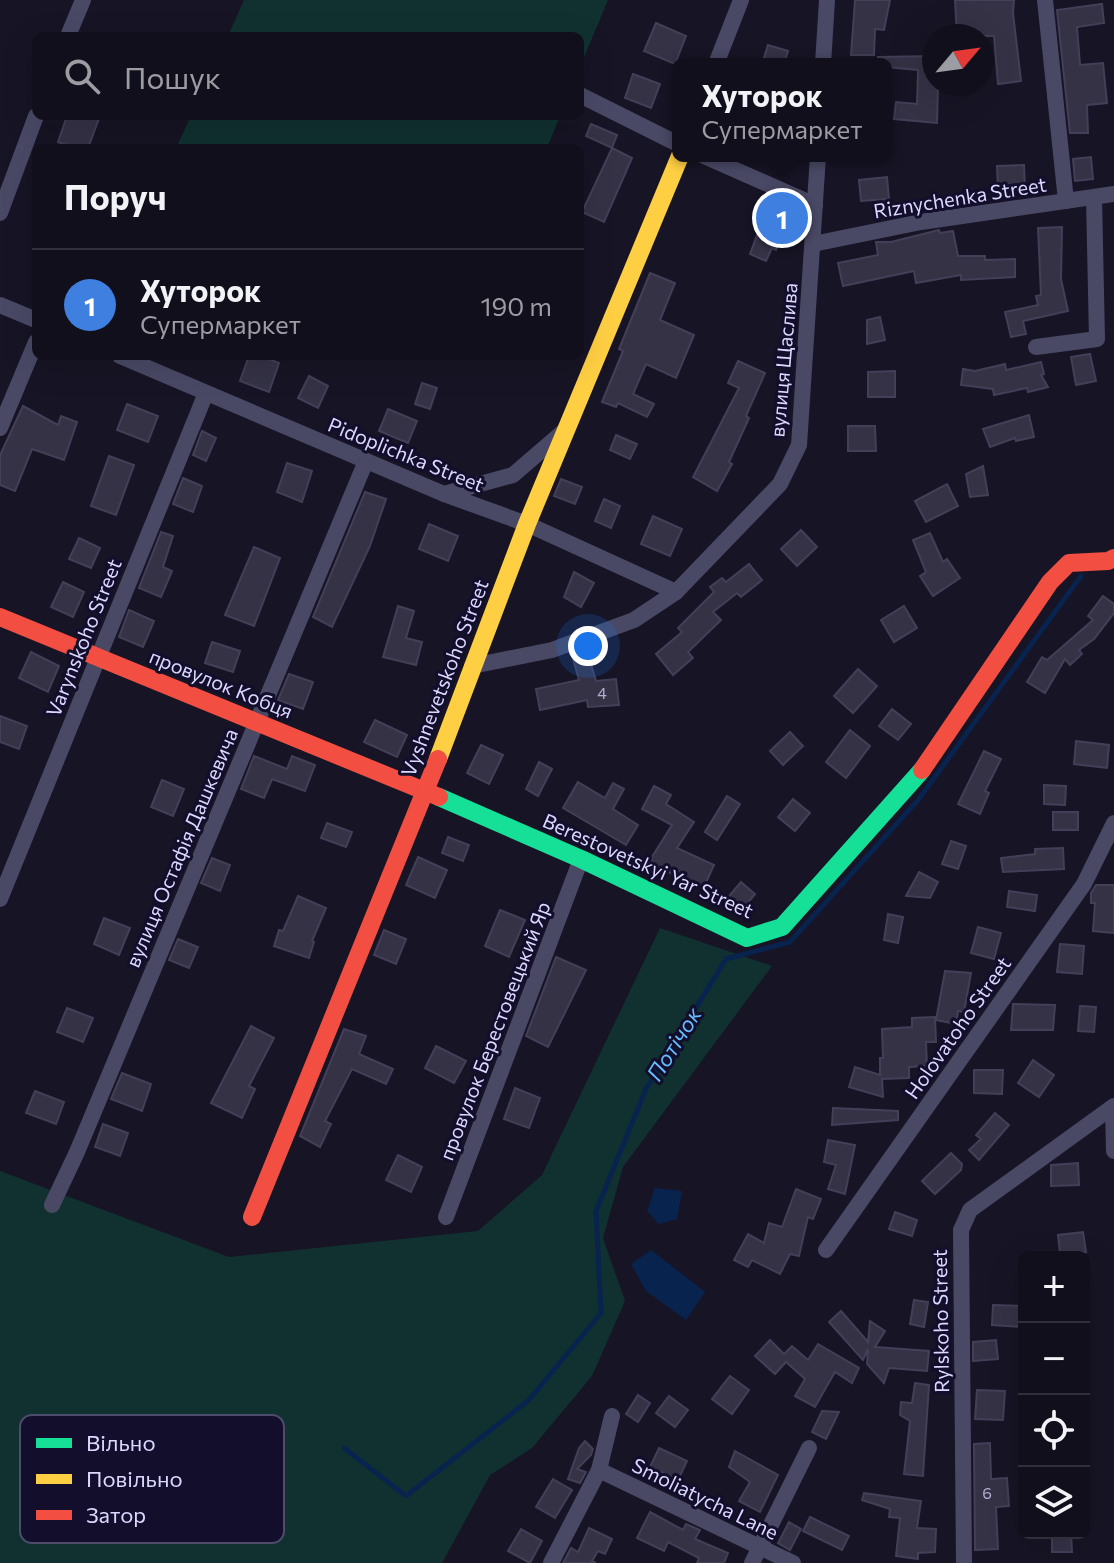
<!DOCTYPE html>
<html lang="uk">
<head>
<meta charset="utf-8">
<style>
	:root { --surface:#110f1c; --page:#1a1825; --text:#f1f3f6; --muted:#9c9ca3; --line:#302f3b; --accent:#b45309 }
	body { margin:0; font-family:Commissioner,sans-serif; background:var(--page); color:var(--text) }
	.controls { position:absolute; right:24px; bottom:24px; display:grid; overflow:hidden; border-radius:12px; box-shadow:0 8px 32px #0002 }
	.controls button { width:72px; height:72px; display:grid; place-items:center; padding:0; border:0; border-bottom:2px solid var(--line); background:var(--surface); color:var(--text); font:40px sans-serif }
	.compass { position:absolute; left:922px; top:24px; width:72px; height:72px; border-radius:50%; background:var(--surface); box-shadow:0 8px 32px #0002; rotate:61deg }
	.you { position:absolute; left:588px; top:646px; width:28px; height:28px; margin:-20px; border:6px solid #fff; border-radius:50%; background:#1a73e8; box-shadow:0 0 0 12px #1a73e833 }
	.badge { display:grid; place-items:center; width:52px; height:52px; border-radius:50%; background:var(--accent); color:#fff; font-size:26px; font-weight:700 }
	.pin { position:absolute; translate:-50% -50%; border:4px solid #fff; box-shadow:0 2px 8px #0006 }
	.popup { position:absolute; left:672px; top:58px; width:220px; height:104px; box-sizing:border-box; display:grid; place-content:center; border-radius:12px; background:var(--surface); filter:drop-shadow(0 2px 6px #0005); font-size:26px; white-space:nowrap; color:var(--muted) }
	.popup b { font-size:30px; color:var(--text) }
	.popup::after { content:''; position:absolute; left:50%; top:100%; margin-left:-16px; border:16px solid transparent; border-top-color:var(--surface) }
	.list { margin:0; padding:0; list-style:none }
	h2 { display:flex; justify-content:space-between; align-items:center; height:104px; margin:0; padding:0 32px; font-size:34px }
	h2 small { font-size:26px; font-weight:400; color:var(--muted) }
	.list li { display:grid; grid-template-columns:52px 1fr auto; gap:24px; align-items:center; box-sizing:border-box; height:112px; padding:0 32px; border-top:2px solid var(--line) }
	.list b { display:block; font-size:30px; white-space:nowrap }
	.list p { margin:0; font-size:26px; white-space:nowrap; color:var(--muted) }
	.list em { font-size:26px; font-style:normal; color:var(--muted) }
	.icon { flex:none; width:44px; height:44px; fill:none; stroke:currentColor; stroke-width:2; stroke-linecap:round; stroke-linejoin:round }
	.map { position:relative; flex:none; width:1114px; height:1563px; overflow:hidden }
	.search { position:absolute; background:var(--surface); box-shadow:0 8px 32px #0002; left:32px; top:32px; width:552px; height:88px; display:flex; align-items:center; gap:20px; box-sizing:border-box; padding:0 28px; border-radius:12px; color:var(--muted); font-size:30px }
	.panel { position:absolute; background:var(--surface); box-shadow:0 8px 32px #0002; left:32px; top:144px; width:552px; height:216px; border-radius:12px }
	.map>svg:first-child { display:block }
	.green { fill:#113131 }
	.water { fill:#08234d }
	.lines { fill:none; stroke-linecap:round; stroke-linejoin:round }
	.stream { stroke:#08234d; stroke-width:5 }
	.building { fill:#353246; stroke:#433f58; stroke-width:2 }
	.street { stroke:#494966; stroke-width:16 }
	.fast { stroke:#16e098; stroke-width:18 }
	.slow { stroke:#ffcf43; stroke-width:18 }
	.jam { stroke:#f24e42; stroke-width:18 }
	.labels { text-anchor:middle; stroke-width:6; stroke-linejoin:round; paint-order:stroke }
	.number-label { font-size:16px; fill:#b2aed1 }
	.street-label { font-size:20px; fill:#dbd8ff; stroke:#120e2b }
	.water-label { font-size:22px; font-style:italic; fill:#66bdff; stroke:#120e2b }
	.key { fill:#120e2b; stroke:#4e4b6b; stroke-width:2 }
	.key-label { font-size:22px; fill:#dbd8ff }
</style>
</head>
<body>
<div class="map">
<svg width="1114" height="1563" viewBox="0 0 1114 1563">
	<rect width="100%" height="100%" fill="#171425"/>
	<g class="green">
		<polygon points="244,0 608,0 580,67 580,36 228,36"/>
		<polygon points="191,116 560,116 547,148 176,148"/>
		<polygon points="660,928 772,966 623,1167 603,1238 625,1301 592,1376 532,1448 490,1475 442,1563 0,1563 0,1171 229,1257 478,1231 542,1175"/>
	</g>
	<g class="water">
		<polygon points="655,1188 682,1191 677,1219 659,1224 647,1211"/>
		<polygon points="651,1250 705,1292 686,1320 646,1291 631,1264"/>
	</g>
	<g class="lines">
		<polyline class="stream" points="344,1448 406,1496 529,1400 601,1313 596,1211 646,1089 726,959 790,942 919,799 1081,576"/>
	</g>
	<g class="building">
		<polygon points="855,0 890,0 884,30 875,29 874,55 851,55"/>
		<polygon points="955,0 1014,0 1013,13 1021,81 998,84 994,36 957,36"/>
		<polygon points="1102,4 1104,23 1077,27 1080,65 1103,63 1107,103 1087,105 1088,133 1070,133 1057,10"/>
		<polygon points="656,23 686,36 675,64 644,51"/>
		<polygon points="768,45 788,51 784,64 762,64"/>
		<polygon points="934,56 934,84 938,84 937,123 894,119 896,102 917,104 918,70 886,67 886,64 878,64 878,57"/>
		<polygon points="633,74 660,84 651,108 625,98"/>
		<polygon points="67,116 100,116 88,148 76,148 58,142"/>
		<polygon points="591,124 617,135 612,148 586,136"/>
		<polygon points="612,148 632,158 604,222 582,212"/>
		<polygon points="1091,157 1093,179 1075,181 1073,159"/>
		<polygon points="1024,165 1025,190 998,190 997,166"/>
		<polygon points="887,177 889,199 861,201 859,180"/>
		<polygon points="769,203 801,215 796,228 786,224 776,250 772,248 766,261 750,254"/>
		<polygon points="1062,227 1061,279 1068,311 1023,321 1026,334 1011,337 1005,312 1038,305 1036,296 1041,295 1038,228"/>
		<polygon points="939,230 940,233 953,231 958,256 985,256 985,260 1015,259 1015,277 961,280 961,275 916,283 914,271 843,286 838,263 878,255 876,242 891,242"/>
		<polygon points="650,273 675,283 660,320 694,335 676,378 646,364 633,394 654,404 647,417 618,403 616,407 602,402 623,351 619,349"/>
		<polygon points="880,317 885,340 867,344 867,320"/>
		<polygon points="1090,354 1096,381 1076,385 1071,357"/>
		<polygon points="249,356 261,356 279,363 269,392 240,381"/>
		<polygon points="738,361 765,373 746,416 749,418 729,462 732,464 717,491 693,477 739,388 728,383"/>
		<polygon points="1041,362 1044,374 1041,375 1048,387 1028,392 1027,388 994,395 993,389 961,385 963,369 975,371 1005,364 1006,370"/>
		<polygon points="895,371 895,397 868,397 868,372"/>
		<polygon points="309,376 328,386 318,408 298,398"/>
		<polygon points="422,383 437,388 430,409 415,404"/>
		<polygon points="127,404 158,416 148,442 117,430"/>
		<polygon points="23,406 58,425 61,416 77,422 64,460 32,449 15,491 0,485 0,455"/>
		<polygon points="388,409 417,421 408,443 379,431"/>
		<polygon points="1029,415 1034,437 1016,441 1015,438 990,447 983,429"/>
		<polygon points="848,426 875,426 876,451 848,451"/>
		<polygon points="202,431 216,438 206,461 193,455"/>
		<polygon points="616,435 637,444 630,459 610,450"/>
		<polygon points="109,456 134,465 116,515 91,506"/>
		<polygon points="287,463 312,471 302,502 277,492"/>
		<polygon points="983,466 988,495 970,497 966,474"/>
		<polygon points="183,478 202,486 193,512 173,504"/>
		<polygon points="561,479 582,487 575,504 554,496"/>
		<polygon points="947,484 958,506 926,522 915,501"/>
		<polygon points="365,492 386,499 370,546 332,627 313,617"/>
		<polygon points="604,499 620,506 611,528 595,521"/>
		<polygon points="653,516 682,529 670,556 641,544"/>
		<polygon points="429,524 458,536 448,561 419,549"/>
		<polygon points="801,530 817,547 797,566 781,549"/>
		<polygon points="161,532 173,536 163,567 172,571 161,597 139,588"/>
		<polygon points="930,533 943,562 947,559 960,578 933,596 920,576 926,572 913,540"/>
		<polygon points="79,538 100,548 91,568 69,559"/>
		<polygon points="254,547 280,558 254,626 225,615"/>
		<polygon points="749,564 762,580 741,597 737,593 713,612 721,620 688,652 693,658 673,675 656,654 682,632 678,628 714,592 710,587 722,578 726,582"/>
		<polygon points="574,572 594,583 581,607 564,597"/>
		<polygon points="63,582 84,592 73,617 51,607"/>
		<polygon points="1103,596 1114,604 1114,613 1094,639 1079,650 1082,654 1070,665 1065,659 1045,693 1027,682 1042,657 1047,660 1093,620 1088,616"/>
		<polygon points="398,606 414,611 406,638 422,642 416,665 383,657"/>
		<polygon points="904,606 917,628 894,642 881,620"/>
		<polygon points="129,610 154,621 143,647 119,637"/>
		<polygon points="212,642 240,651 233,672 205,663"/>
		<polygon points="587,651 596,681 616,679 619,705 588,707 587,700 540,710 536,689 579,680 572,655"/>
		<polygon points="31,652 59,666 48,692 19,678"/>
		<polygon points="858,669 877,686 853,713 834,696"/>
		<polygon points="289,674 313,682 303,709 278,700"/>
		<polygon points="892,709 911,724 898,740 879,726"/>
		<polygon points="0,716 27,726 19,749 0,742"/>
		<polygon points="375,720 407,735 397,757 364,742"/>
		<polygon points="850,730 870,746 846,778 826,762"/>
		<polygon points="790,732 803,746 783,765 770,751"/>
		<polygon points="1076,741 1109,745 1107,768 1074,764"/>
		<polygon points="481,745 503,755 489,784 467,773"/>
		<polygon points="984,751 1001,759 985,791 989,793 980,814 958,804"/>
		<polygon points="254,756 287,769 292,756 315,765 305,791 272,779 264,798 241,789"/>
		<polygon points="539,762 552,769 538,796 526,789"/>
		<polygon points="162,780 184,789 173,816 151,807"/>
		<polygon points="578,782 605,798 613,783 624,789 613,809 638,825 626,845 563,808"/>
		<polygon points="1044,785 1066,786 1065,805 1044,804"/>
		<polygon points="654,786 671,795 666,804 694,822 677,848 714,865 704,887 668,872 650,860 672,825 642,809"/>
		<polygon points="727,796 740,804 717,840 705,832"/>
		<polygon points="793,799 810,813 795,831 778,817"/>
		<rect x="1053" y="812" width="25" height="18"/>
		<polygon points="327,823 352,832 346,847 321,838"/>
		<polygon points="448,837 469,845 463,861 442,853"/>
		<polygon points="951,841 966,846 958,869 942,864"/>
		<polygon points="1063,848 1064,869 1003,872 1001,858 1035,854 1035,849"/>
		<polygon points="418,857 447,870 435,898 406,885"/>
		<polygon points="212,858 230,865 220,891 201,883"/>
		<polygon points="919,872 938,882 930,898 906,896"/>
		<polygon points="741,882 755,894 739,913 725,901"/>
		<polygon points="1096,885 1114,885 1114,933 1093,931 1095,903 1091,903 1091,893"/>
		<polygon points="1009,891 1037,895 1035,911 1007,907"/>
		<polygon points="298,896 326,908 312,941 314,942 309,958 274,946 279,930 283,931"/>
		<polygon points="500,910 525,920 509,957 485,946"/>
		<polygon points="888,914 903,917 898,943 884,940"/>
		<polygon points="104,918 130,928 119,955 94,944"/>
		<polygon points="978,927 1001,933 994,959 971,953"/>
		<polygon points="384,930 406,939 396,964 374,955"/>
		<polygon points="178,939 198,947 189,968 169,960"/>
		<polygon points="1060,944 1084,946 1082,974 1057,972"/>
		<polygon points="556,957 586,970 548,1047 526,1036"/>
		<polygon points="945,971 971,973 964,1012 958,1011 956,1024 936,1020"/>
		<polygon points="1013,1004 1055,1005 1053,1030 1011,1030"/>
		<polygon points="1080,1006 1096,1007 1094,1032 1078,1031"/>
		<polygon points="67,1008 93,1018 83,1042 57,1032"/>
		<polygon points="935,1017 936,1042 926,1042 927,1066 909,1067 909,1078 882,1079 883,1097 849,1087 855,1067 880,1075 880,1058 883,1058 882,1029 912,1027 912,1018"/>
		<polygon points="251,1026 274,1038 249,1086 255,1089 242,1118 211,1103"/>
		<polygon points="344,1029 366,1036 359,1054 393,1069 386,1084 352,1069 325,1121 331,1124 320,1147 300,1136"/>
		<polygon points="436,1046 466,1061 454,1083 425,1068"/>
		<polygon points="1033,1060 1054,1075 1039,1097 1018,1083"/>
		<polygon points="974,1070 1003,1070 1002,1094 974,1093"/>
		<polygon points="122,1073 151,1084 142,1111 111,1099"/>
		<polygon points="515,1088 540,1098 529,1128 504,1119"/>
		<polygon points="35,1091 64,1102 56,1124 26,1113"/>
		<polygon points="833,1108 898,1111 898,1120 832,1125"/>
		<polygon points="995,1113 1009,1125 979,1160 969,1150 981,1139 976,1135"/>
		<polygon points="103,1124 128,1133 120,1156 95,1147"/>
		<polygon points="828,1140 855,1145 845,1194 828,1189 836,1165 824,1162"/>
		<polygon points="951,1153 962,1164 961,1170 935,1194 922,1181"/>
		<polygon points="398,1155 422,1167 411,1192 386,1180"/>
		<polygon points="1078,1163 1079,1185 1051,1186 1051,1165"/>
		<polygon points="796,1189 821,1199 813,1219 808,1217 799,1256 790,1254 780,1274 752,1260 748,1267 734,1260 748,1234 764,1243 769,1223 782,1227"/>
		<polygon points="895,1212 917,1220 912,1236 889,1229"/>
		<polygon points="1083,1232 1086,1252 1060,1254 1058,1235"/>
		<polygon points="914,1300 928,1302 924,1327 910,1324"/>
		<polygon points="993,1305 1023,1306 1022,1327 992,1325"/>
		<polygon points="841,1311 868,1342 870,1321 885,1331 875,1347 929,1351 927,1371 889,1368 884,1383 867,1364 868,1349 863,1360 829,1322"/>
		<polygon points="770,1340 784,1354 792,1346 808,1360 818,1344 859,1368 852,1383 835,1372 815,1407 795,1396 805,1379 786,1362 775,1374 755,1356"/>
		<polygon points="996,1340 998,1359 973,1361 973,1342"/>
		<polygon points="730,1376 749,1390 732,1414 712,1399"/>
		<polygon points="915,1383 929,1385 923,1476 904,1474 910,1421 900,1415 901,1402 912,1403"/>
		<polygon points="977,1390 1005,1391 1003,1420 975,1419"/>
		<polygon points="638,1395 650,1403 638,1422 626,1414"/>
		<polygon points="669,1396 688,1410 675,1427 656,1413"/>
		<polygon points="822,1411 839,1412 826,1439 812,1432"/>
		<polygon points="585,1441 593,1449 591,1455 577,1469 586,1472 580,1483 568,1479 579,1448"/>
		<polygon points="990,1443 991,1479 1007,1478 1009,1506 996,1507 998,1549 975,1550 974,1444"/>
		<polygon points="659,1448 687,1461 678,1480 650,1467"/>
		<polygon points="735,1451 778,1475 760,1512 739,1501 750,1482 729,1467"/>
		<polygon points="553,1479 572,1490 555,1518 536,1507"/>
		<polygon points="864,1493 921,1501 917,1528 936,1529 935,1552 918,1553 918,1559 896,1556 900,1518 889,1517 890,1509 862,1500"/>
		<polygon points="650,1512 683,1530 686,1524 700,1530 695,1539 728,1553 724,1563 697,1563 699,1558 668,1542 664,1551 637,1538"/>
		<polygon points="810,1517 849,1536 842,1550 803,1531"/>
		<polygon points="789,1522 801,1529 790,1550 778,1543"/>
		<polygon points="589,1528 612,1539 605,1554 598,1551 592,1561 596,1563 563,1563 571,1548 578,1552"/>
		<polygon points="521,1529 542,1541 530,1563 508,1551"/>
		<polygon points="1052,1533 1071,1533 1072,1552 1052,1552"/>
	</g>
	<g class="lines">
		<g class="street">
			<polyline points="1045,0 1066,201"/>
			<polyline points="68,36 83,0"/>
			<polyline points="716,64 741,0"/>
			<polyline points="823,64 827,0"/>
			<polyline points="580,95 678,144"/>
			<polyline points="704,156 815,205"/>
			<polyline points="0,213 36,116"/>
			<polyline points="813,244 921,222 1114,194"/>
			<polyline points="0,305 36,320"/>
			<polyline points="1036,347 1097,339 1094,197"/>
			<polyline points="120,356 444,494 527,524 676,592"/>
			<polyline points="0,428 36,342"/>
			<polyline points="444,494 513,475 564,431"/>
			<polyline points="472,666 552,650 634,620 676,592 780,484 799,445 818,156"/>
			<polyline points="0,899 206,393"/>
			<polyline points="1113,1107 1114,1151"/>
			<polyline points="52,1205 77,1152 366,461"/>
			<polyline points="446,1217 581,859"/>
			<polyline points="826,1250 1084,884 1114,823"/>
			<polyline points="599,1470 793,1563"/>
			<polyline points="551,1563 599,1470 612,1416"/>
			<polyline points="752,1563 809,1448"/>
			<polyline points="964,1563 961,1230 970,1210 1114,1106"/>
		</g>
		<polyline class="fast" points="439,797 581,859 747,938 782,927 922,770"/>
		<polyline class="slow" points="438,759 527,524 680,156"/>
		<g class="jam">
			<polyline points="0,617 439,797"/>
			<polyline points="922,770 1050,582 1069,563 1108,561 1114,558"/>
			<polyline points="252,1217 438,759"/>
		</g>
	</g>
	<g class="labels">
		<g class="number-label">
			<text x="602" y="699">4</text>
			<text x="987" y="1499">6</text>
		</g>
		<g class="street-label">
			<text transform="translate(960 198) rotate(-9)" y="7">Riznychenka Street</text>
			<text transform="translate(784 360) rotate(-85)" y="7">вулиця Щаслива</text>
			<text transform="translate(406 455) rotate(22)" y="7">Pidoplichka Street</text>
			<text transform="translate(84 638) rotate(-68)" y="7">Varynskoho Street</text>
			<text transform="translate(445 678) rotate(-69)" y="7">Vyshnevetskoho Street</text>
			<text transform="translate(221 684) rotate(22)" y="7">провулок Кобця</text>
			<text transform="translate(182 848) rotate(-67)" y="7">вулиця Остафія Дашкевича</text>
			<text transform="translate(648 866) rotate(24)" y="7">Berestovetskyi Yar Street</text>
			<text transform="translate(958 1028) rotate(-55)" y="7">Holovatoho Street</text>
			<text transform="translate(495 1031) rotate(-69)" y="7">провулок Берестовецький Яр</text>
			<text transform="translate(941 1321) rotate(-91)" y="7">Rylskoho Street</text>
			<text transform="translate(705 1499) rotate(26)" y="7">Smoliatycha Lane</text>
		</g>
		<g class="water-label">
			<text transform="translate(674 1044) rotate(-58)" y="8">Потічок</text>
		</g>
	</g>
	<rect x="20" y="1415" width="264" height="128" rx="12" class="key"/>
	<rect x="36" y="1438" width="36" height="10" fill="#16e098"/>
	<rect x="36" y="1474" width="36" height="10" fill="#ffcf43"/>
	<rect x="36" y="1510" width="36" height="10" fill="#f24e42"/>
	<g class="key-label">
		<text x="86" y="1451">Вільно</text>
		<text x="86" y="1487">Повільно</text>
		<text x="86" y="1523">Затор</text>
	</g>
</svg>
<div class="controls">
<button>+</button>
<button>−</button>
<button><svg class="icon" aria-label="locate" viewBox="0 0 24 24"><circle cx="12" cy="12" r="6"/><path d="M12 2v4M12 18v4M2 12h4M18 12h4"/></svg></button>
<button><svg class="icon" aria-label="layers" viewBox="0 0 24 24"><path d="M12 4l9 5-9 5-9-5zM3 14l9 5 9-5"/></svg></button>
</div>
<svg class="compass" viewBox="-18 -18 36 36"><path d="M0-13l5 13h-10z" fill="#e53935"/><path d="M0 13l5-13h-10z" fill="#9c9ca3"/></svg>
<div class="you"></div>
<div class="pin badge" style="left:782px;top:218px;background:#3f7fe0">1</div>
<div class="popup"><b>Хуторок</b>Супермаркет</div>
<div class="search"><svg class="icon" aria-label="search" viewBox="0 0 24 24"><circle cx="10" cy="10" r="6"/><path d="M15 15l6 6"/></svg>Пошук</div>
<section class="panel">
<h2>Поруч<small></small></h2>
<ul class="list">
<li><span class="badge" style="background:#3f7fe0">1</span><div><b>Хуторок</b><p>Супермаркет</p></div><em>190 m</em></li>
</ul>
</section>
</div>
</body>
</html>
